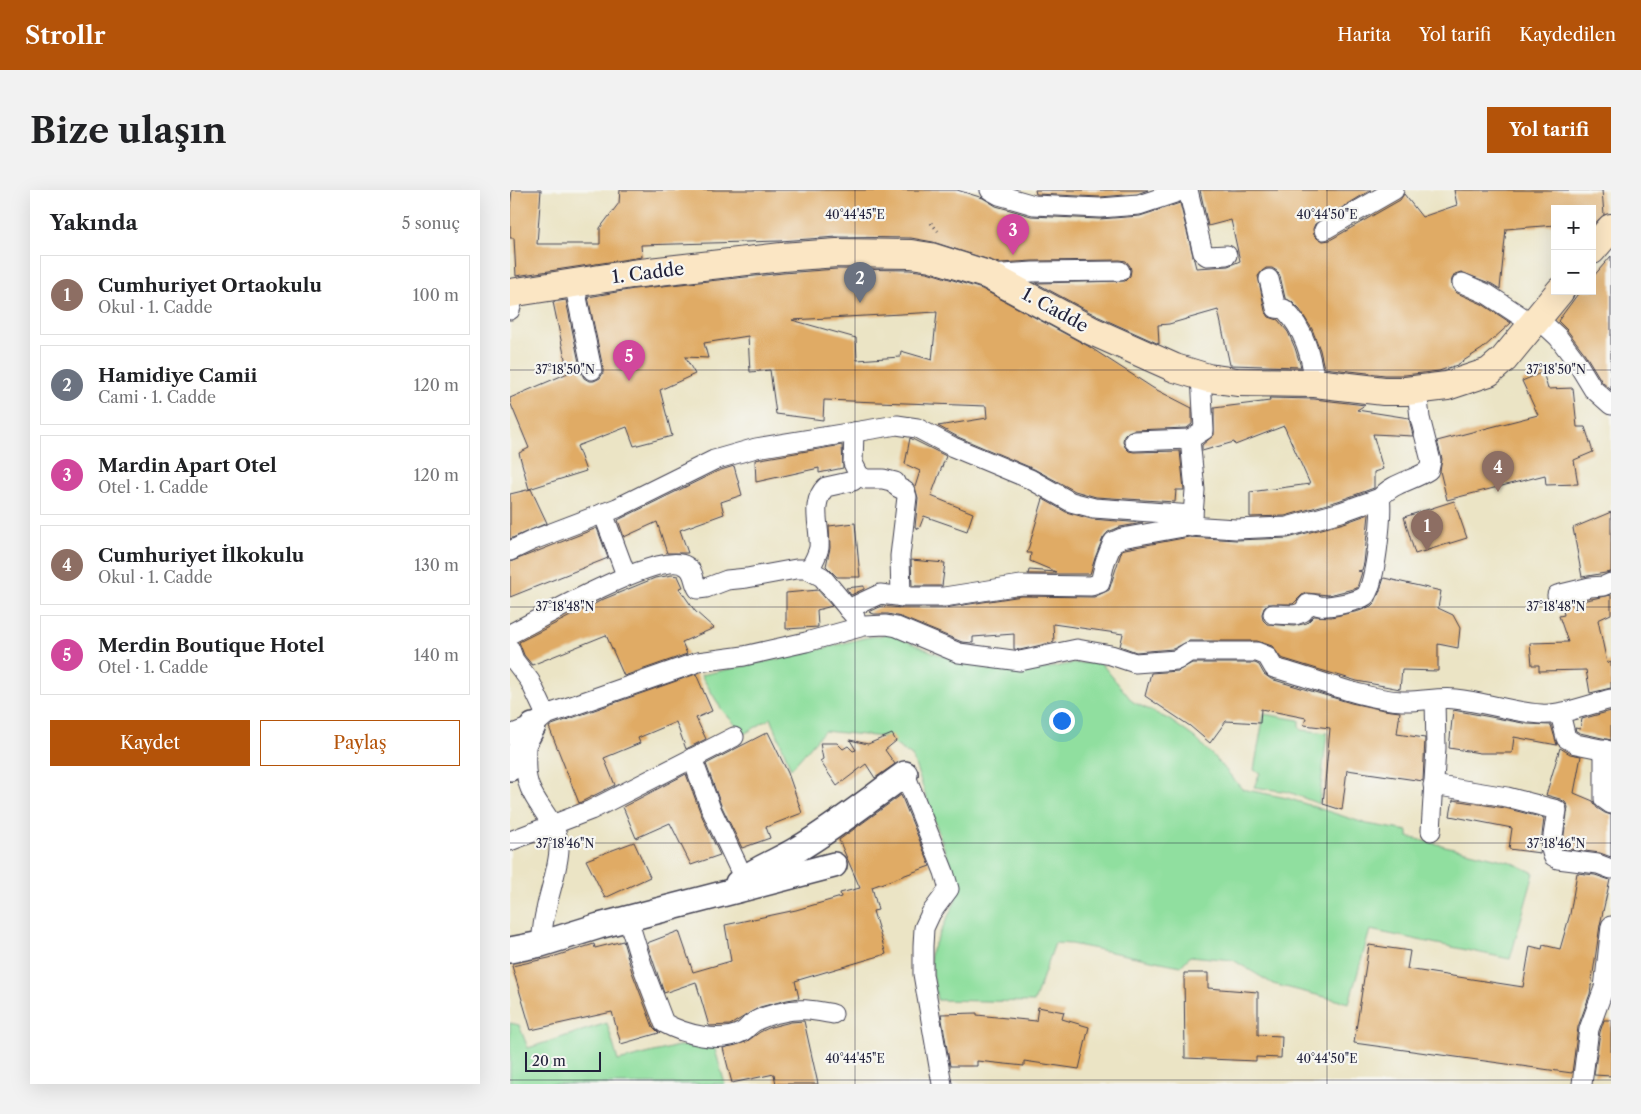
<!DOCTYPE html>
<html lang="tr">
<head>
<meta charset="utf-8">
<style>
	:root { --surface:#fff; --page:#f2f2f2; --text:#202124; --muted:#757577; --line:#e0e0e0; --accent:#b45309 }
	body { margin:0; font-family:"Libre Caslon Text",serif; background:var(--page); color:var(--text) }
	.controls { position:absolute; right:15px; top:15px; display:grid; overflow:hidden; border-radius:0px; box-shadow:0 5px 20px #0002 }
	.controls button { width:45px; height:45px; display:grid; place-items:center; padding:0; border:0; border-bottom:1px solid var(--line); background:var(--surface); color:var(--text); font:25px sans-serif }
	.scale { position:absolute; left:15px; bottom:12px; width:76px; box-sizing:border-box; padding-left:5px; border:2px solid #22223b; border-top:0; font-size:14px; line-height:18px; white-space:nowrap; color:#22223b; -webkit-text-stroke:4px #f6f6f2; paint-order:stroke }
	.you { position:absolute; left:551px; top:530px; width:18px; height:18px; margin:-12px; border:4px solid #fff; border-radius:50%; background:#1a73e8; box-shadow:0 0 0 8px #1a73e833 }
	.badge { display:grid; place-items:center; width:32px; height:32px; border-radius:50%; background:var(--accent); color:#fff; font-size:16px; font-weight:700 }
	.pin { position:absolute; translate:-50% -41px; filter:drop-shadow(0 1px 2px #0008) }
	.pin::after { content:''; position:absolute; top:26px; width:18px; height:15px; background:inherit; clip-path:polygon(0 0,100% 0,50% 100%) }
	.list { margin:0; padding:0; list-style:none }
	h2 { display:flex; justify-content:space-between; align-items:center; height:65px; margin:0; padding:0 20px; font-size:21px }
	h2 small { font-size:16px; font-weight:400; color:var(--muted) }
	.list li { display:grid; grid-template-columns:32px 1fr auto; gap:15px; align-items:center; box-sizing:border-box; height:80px; margin:0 10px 10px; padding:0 10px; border:1px solid var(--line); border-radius:0px }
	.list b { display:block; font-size:19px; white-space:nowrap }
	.list p { margin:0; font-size:16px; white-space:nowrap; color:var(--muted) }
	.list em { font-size:16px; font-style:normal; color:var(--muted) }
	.actions { display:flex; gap:10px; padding:15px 20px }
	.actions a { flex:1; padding:11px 0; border:1px solid var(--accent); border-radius:0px; text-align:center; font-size:18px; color:var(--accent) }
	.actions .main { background:var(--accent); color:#fff }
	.map { position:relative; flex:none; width:1101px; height:894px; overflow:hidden; border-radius:0px }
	header { display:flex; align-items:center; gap:30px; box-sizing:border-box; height:70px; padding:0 25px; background:var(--accent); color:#fff }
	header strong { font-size:24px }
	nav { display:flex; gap:28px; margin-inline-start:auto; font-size:18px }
	.intro { display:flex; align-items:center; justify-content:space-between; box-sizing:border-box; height:120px; padding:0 30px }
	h1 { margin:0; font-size:35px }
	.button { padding:12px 22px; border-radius:0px; background:var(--accent); color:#fff; font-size:18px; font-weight:700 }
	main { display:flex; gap:30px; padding:0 30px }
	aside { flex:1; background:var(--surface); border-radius:0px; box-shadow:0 5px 20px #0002 }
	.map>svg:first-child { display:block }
	.green { fill:#90df9f; stroke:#59806d }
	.building { fill:#e0ab65; fill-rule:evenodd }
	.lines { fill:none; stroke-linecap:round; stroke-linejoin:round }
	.pedestrian-casing { stroke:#403f50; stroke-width:21 }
	.minor-casing { stroke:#403f50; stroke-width:28 }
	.secondary-casing { stroke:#403f50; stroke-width:30 }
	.path { stroke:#403f50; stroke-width:3; stroke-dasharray:1 4; stroke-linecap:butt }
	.pedestrian { stroke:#fff; stroke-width:19 }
	.minor { stroke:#fff; stroke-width:25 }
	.secondary { stroke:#fbe6c4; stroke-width:28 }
	.ticks { fill:none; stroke:#22223b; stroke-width:1; stroke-opacity:0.45 }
	.labels { text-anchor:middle; stroke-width:4.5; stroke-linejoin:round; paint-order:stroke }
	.street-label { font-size:18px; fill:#22223b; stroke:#f6f6f2 }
	.ticks-label { font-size:12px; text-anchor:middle; fill:#22223b; stroke:#f6f6f2; stroke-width:4.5; stroke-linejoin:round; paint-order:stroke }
</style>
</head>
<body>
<header>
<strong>Strollr</strong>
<nav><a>Harita</a><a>Yol tarifi</a><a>Kaydedilen</a></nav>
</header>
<div class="intro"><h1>Bize ulaşın</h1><a class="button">Yol tarifi</a></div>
<main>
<aside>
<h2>Yakında<small>5 sonuç</small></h2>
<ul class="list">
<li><span class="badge" style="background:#8d6e63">1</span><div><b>Cumhuriyet Ortaokulu</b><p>Okul · 1. Cadde</p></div><em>100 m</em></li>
<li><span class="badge" style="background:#6b7280">2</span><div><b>Hamidiye Camii</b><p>Cami · 1. Cadde</p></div><em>120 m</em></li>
<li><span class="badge" style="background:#d1479c">3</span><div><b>Mardin Apart Otel</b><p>Otel · 1. Cadde</p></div><em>120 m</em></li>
<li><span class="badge" style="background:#8d6e63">4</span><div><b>Cumhuriyet İlkokulu</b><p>Okul · 1. Cadde</p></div><em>130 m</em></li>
<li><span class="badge" style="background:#d1479c">5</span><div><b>Merdin Boutique Hotel</b><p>Otel · 1. Cadde</p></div><em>140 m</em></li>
</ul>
<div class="actions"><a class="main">Kaydet</a><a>Paylaş</a></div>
</aside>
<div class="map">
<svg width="1101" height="894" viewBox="0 0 1101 894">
	<rect width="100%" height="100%" fill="#f6f6f2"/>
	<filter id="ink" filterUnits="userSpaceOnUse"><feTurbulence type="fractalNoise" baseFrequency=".02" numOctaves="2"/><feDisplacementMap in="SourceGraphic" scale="10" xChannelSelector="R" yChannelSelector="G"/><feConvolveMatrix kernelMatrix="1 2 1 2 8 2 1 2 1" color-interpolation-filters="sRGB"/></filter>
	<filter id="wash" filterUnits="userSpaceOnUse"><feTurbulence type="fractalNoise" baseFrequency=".0096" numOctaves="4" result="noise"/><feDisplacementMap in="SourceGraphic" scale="20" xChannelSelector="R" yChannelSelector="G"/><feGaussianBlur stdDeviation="1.12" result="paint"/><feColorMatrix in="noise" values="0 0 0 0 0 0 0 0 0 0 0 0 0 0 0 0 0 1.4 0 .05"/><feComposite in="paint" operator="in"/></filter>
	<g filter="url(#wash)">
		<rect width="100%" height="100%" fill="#ebe4c5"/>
		<g class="green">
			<polygon points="379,444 430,465 481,480 518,482 565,473 591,473 623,512 660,530 685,548 710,573 732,599 777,608 857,634 898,641 898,647 1001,672 1024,683 1000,769 860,740 839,813 763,794 723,770 680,766 671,776 561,754 545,753 524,812 427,810 420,764 445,712 447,695 402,566 374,547 314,541 281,579 261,528 234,544 212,520 191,485 292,464 354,448"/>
			<polygon points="754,524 789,530 789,537 792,540 817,543 809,614 779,602 744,597 750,583 744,580"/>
			<polygon points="0,833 9,835 18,858 97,833 108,871 168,856 204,856 215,894 0,894"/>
		</g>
		<g id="blocks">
			<g class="building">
				<polygon points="2,0 31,0 27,54 90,54 90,38 109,13 110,0 447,0 473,8 486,16 521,26 589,29 630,26 670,13 686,78 718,76 730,71 721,30 698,36 690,0 861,0 805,34 803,39 804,45 808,49 813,51 820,50 890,10 894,4 912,27 947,15 944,0 1092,0 1094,25 1086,32 1082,32 1082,19 1045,19 1045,35 996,39 990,99 982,94 951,82 945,84 942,89 941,94 943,99 947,103 972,114 1001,133 972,159 947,175 929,181 895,185 875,185 814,178 810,160 802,139 790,120 782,112 775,108 770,86 767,81 762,78 756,78 752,81 748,86 755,121 759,127 768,130 778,142 785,158 791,177 720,175 708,120 659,134 648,135 649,154 589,127 526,93 615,91 620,86 621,80 620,76 616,71 610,70 523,71 489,73 423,52 401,48 327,47 270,51 131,55 132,67 6,86 4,48 0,48 0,19"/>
				<polygon points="525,0 638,0 627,4 590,7 526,4"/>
				<polygon points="1101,66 1101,200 1092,192 1075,164 1057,140 1048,131 1070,101 1082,101 1082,88"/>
				<path d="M327,79L400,80L417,82L472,99L578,156L643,198L682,218V234L677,238L623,240L618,242L614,246L613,251L615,257L619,261L624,262L670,261L674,300H666L665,312L586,307L565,301L524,279L448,247L428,236L477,228L476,216L314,210L313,230L266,224L260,180L240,182L238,146L194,153L198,168L175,167L185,184L150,200L162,246L124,256L117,237L67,256L76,281L19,299L9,263L19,258L0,212V208L58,183L43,112L56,110L71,182L74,188L79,191H84L90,188L93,183V178L78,107L124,99L273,83ZM427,122L422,170L391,161L390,167L347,170L346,148L282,130Z"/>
				<polygon points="1033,182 1038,199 1063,198 1067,237 1075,237 1083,262 1064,270 1068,294 1036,295 1035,285 937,310 930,281 932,269 927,251 1028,225 1012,191"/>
				<polygon points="759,208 804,209 855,215 847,220 899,228 903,246 863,244 873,279 864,282 864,298 828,311 775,326 740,327 740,302 800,294 774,236 725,255 724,252 692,261 692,255 704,245 704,218 760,211"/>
				<polygon points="400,248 436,266 421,306 463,323 457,341 414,326 409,339 405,337 408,308 405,297 410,281 395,274"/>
				<polygon points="332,255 333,278 309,283 309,278 246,292 245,270"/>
				<polygon points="224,276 232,305 211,312 214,324 170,340 178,363 157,363 147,332 114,347 108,330 208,281"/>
				<polygon points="21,299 37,333 0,349 0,304"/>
				<polygon points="533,309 556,322 581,329 633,333 610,337 598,342 593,348 585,368 580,384 518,384 519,380 546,382 520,371 521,363 517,363"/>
				<polygon points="944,311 957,348 905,364 894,327"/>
				<polygon points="1101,322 1101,382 1072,387 1063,338"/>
				<polygon points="859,324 854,373 852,380 848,381 852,382 847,398 819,405 796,403 792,405 783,414 758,414 754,418 752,424 753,430 757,434 784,436 797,433 804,426 821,427 849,421 861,416 865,412 869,403 874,388 931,401 928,418 943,425 950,438 948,458 928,454 928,481 892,480 890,499 847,491 771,468 762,456 747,451 679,451 663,459 626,462 610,456 613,444 543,434 544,452 510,460 504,459 504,444 463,447 463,453 452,452 391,427 378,424 364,424 359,422 372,416 391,418 434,418 512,406 584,407 599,400 612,360 615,359 679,347 726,350 778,348 834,333"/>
				<polygon points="345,333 350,387 327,387 316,376 320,358 319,336"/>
				<polygon points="87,338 98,368 0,407 0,372"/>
				<polygon points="401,370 435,373 432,396 402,396"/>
				<polygon points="162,385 168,386 173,397 169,398 185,421 204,438 172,452 177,464 114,486 96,445 22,475 14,465 9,452 94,409 145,388"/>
				<polygon points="354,396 354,399 341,405 336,398"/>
				<polygon points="308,400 322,416 307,420 308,437 276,439 276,403"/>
				<polygon points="1101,405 1101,424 1088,430 1097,473 1101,471 1101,498 1080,503 1076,480 1029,481 1029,475 1022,475 1020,453 1058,452 1049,426 1054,425 1052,415"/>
				<polygon points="682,473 745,473 749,475 754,484 761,489 841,513 874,520 890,522 887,544 915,548 913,591 837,580 832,620 813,614 820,538 794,535 796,528 751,519 750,533 716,531 700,553 680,536 635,506 641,483 668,481"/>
				<polygon points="186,484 202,521 186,528 196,549 176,559 166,532 128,548 130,553 94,568 105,595 69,613 39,537 42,535"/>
				<polygon points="943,520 1018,534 1041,535 1047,555 1004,547 1002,563 970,563 939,558"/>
				<polygon points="1101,521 1101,550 1070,543 1066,541 1065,538 1070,539 1072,529"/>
				<polygon points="258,542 278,583 292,623 256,637 260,648 232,658 211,615 196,574"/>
				<polygon points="382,544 386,551 375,560 385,574 365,588 356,574 327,596 310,571 313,569 310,553 327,553 333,559 338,556 343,561 346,560 340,550 358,554"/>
				<polygon points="1050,558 1060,564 1071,566 1064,603 1083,611 1087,618 1095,623 1101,625 1101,667 1090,663 1052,658 1058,617 1055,612 1050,609 1036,605"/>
				<polygon points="176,584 191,624 210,665 181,675 160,633 126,648 113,617"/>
				<polygon points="391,605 420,676 362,697 368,720 363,721 376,764 285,791 289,808 277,810 250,817 220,835 199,836 186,792 154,803 137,753 169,741 183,782 221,771 215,735 286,720 331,707 330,703 350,698 329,650"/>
				<polygon points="943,610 995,618 1034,628 1030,663 999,659 1002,638 940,626"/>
				<polygon points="124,652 140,687 95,708 76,670"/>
				<polygon points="1067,683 1085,685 1100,690 1090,735 1080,804 1068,837 1062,883 844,853 859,755 900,761 897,779 1013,797 1020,756 1032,759 1033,755 1050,759 1060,724"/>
				<polygon points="113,751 122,782 143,837 149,843 111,854 102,822 21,840 2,776 39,768 84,754 85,758"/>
				<polygon points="674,783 698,783 698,798 748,802 748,845 772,846 771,868 746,867 746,871 675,868"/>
				<polygon points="528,817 554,822 552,829 579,837 569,879 514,871 514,876 467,871 467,876 440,876 431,824 467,823 467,825 526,831"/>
				<polygon points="1094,830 1101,830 1101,886 1084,885 1090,842"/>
				<polygon points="294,831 308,894 266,894 264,884 222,893 213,858 236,852 250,842 261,837 281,832"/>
			</g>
		</g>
	</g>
	<g filter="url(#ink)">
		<use href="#blocks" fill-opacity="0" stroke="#403f50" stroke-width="1"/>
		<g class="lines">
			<g class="pedestrian-casing">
				<g id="pedestrian">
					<polyline points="480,0 489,5 524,15 590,18 629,15 674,0"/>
					<polyline points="678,0 693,63 697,66 717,65"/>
					<polyline points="814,40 884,0"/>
					<polyline points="480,85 523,82 610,81"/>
					<path d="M759,89L766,118L774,119C795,140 801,166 805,193"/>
					<polyline points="64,93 82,180"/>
					<polyline points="952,93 977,104 1012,127 1035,135 1048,147 1066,171 1083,199 1101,215"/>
					<polyline points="0,120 5,103"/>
					<polyline points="344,242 343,273 349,285 356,289 373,289 385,292 387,297 395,301 397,307 390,366 391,407"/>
					<polyline points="624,251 680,249"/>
					<polyline points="93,323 116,385"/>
					<polyline points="682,337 685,300 680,249 694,240 691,186"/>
					<polyline points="0,361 23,350 107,318 204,270 246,258 387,235 407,238 443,257 520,289 561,312 584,318 683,325"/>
					<path d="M299,380C303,373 307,366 309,358C311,338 299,313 316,297L343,291L349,285"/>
					<polyline points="1047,405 1080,397 1094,396 1101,393"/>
					<polyline points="338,419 370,404 395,407 434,407 511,395 581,396 590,393 595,372 603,352 612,348 679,336 726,339 777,337 831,322 870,308"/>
					<path d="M763,424L785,425L793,422L798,414C803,413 805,415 810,416C819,417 847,412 855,406C865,398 873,322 870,308C883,292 903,291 919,280L921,271L910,228L907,200"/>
					<path d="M0,444C28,430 151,359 176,376C185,381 183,392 188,399L196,398L217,390L237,388L286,379H297L312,387L345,427"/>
					<polyline points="0,459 4,470 20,491 36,525"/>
					<polyline points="1050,523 1056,548 1066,554 1101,561"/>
					<path d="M0,545L23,536L36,525L188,472L234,466L296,452L354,436L376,435L387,437L449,463L510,471L567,459L601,465L625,473L667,470L679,462H747L757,466L764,478C805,488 850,509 892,511C910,512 928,507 945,509C974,512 1002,522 1031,524C1050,526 1081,514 1101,509"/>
					<path d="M16,552C16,567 14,584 20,598C28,618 47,633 49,656C50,673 39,703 36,720C33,731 32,743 31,754"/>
					<polyline points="1094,559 1094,609 1101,614"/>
					<polyline points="182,568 201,619 234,689"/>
					<polyline points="395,584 434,682 439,699 421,723 414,738 413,756 413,784 432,894"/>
					<polyline points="923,595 997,607 1047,620 1041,659 1043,666 1048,669 1088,674 1101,679"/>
					<polyline points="921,641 926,558 925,510"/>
					<polyline points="0,651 81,620 224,547"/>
					<path d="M118,729L133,778L154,833C174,844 210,854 232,842C236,840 239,835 244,832C252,827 263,824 273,822C290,817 306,821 323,824"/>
					<polyline points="1072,894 1079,839 1094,798 1101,736"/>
				</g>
			</g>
			<g class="minor-casing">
				<g id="minor">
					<polyline points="0,578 23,536"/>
					<path d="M228,693C248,677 267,672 288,659C325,637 360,609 395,584"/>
					<polyline points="0,760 31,754 89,736 324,675"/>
				</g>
			</g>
			<g class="secondary-casing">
				<g id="secondary">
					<polyline points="1082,60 1101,38"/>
					<polyline points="0,103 122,84 272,67 327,63 401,64 421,67 478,85 582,141 665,178 698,188 727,192 805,193 874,201 896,201 937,196 979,182 994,169 1050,101"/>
				</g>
			</g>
			<polyline class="path" points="421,33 428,41"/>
			<use href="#pedestrian" class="pedestrian"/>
			<use href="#minor" class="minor"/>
			<use href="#secondary" class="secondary"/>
		</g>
	</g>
	<path class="ticks" d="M345,0V894M817,0V894M0,180H1101M0,417H1101M0,653H1101M0,890H1101"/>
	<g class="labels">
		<g class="street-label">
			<text transform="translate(138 83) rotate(-7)" y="6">1. Cadde</text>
			<text transform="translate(545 120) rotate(29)" y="6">1. Cadde</text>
		</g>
	</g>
	<g class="ticks-label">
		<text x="345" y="29">40°44'45"E</text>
		<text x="817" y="29">40°44'50"E</text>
		<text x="55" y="184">37°18'50"N</text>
		<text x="1046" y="184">37°18'50"N</text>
		<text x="55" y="421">37°18'48"N</text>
		<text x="1046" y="421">37°18'48"N</text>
		<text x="55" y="658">37°18'46"N</text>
		<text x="1046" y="658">37°18'46"N</text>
		<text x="345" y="873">40°44'45"E</text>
		<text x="817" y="873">40°44'50"E</text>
	</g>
</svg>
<div class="controls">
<button>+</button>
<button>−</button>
</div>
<div class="scale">20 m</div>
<div class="you"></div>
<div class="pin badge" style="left:917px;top:361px;background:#8d6e63">1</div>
<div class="pin badge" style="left:350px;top:113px;background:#6b7280">2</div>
<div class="pin badge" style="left:503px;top:65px;background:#d1479c">3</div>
<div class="pin badge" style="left:988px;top:302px;background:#8d6e63">4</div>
<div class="pin badge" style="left:119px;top:191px;background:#d1479c">5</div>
</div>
</main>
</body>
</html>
